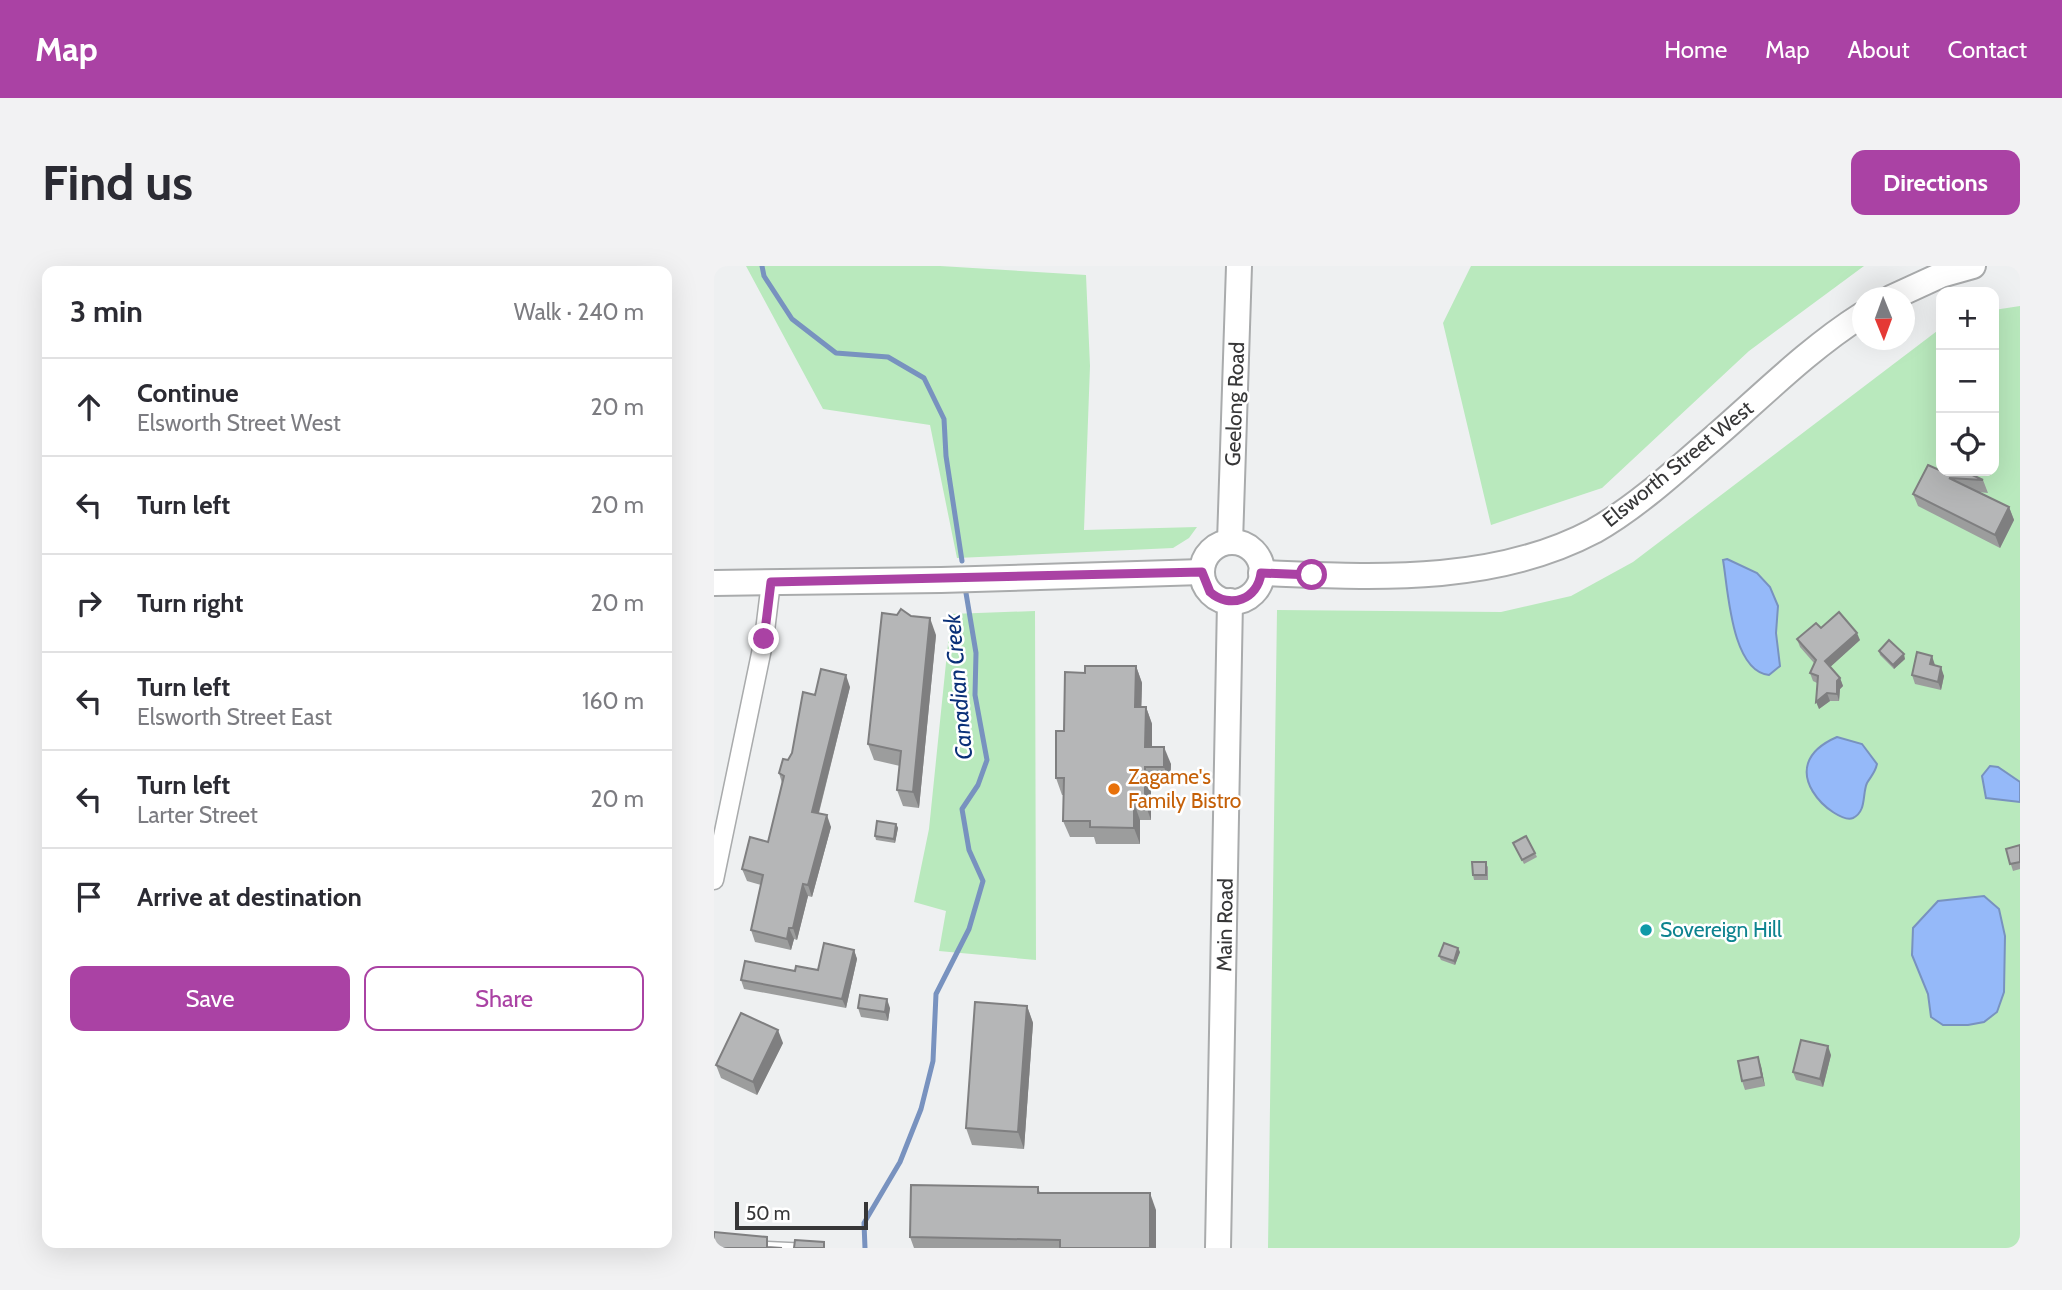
<!DOCTYPE html>
<html lang="en">
<head>
<meta charset="utf-8">
<style>
	:root { --surface:#fff; --page:#f2f2f3; --text:#2b2b33; --muted:#7c7c81; --line:#e1e1e2; --accent:#aa42a4 }
	body { margin:0; font-family:Cabin,sans-serif; background:var(--page); color:var(--text) }
	.controls { position:absolute; right:21px; top:21px; display:grid; overflow:hidden; border-radius:14px; box-shadow:0 7px 28px #0002 }
	.controls button { width:63px; height:63px; display:grid; place-items:center; padding:0; border:0; border-bottom:2px solid var(--line); background:var(--surface); color:var(--text); font:35px sans-serif }
	.compass { position:absolute; left:1138px; top:21px; width:63px; height:63px; border-radius:50%; background:var(--surface); box-shadow:0 7px 28px #0002; rotate:179deg }
	.scale { position:absolute; left:21px; bottom:18px; width:133px; box-sizing:border-box; padding-left:7px; border:4px solid #363637; border-top:0; font-size:19px; line-height:24px; white-space:nowrap; color:#363637; -webkit-text-stroke:5px #fff; paint-order:stroke }
	.stop { position:absolute; width:21px; height:21px; margin:-16px; border:5px solid #aa42a4; border-radius:50%; background:#fff }
	.stop.end { background:#aa42a4; border-color:#fff; box-shadow:0 2px 7px #0008 }
	.list { margin:0; padding:0; list-style:none }
	h2 { display:flex; justify-content:space-between; align-items:center; height:91px; margin:0; padding:0 28px; font-size:30px }
	h2 small { font-size:23px; font-weight:400; color:var(--muted) }
	.list li { display:grid; grid-template-columns:46px 1fr auto; gap:21px; align-items:center; box-sizing:border-box; height:98px; padding:0 28px; border-top:2px solid var(--line) }
	.list b { display:block; font-size:26px; white-space:nowrap }
	.list p { margin:0; font-size:23px; white-space:nowrap; color:var(--muted) }
	.list em { font-size:23px; font-style:normal; color:var(--muted) }
	.actions { display:flex; gap:14px; padding:21px 28px }
	.actions a { flex:1; padding:16px 0; border:2px solid var(--accent); border-radius:14px; text-align:center; font-size:24px; color:var(--accent) }
	.actions .main { background:var(--accent); color:#fff }
	.icon { flex:none; width:38px; height:38px; fill:none; stroke:currentColor; stroke-width:2; stroke-linecap:round; stroke-linejoin:round }
	.map { position:relative; flex:none; width:1306px; height:982px; overflow:hidden; border-radius:14px }
	header { display:flex; align-items:center; gap:42px; box-sizing:border-box; height:98px; padding:0 35px; background:var(--accent); color:#fff }
	header strong { font-size:33px }
	nav { display:flex; gap:38px; margin-inline-start:auto; font-size:24px }
	.intro { display:flex; align-items:center; justify-content:space-between; box-sizing:border-box; height:168px; padding:0 42px }
	h1 { margin:0; font-size:49px }
	.button { padding:18px 32px; border-radius:14px; background:var(--accent); color:#fff; font-size:24px; font-weight:700 }
	main { display:flex; gap:42px; padding:0 42px }
	aside { flex:1; background:var(--surface); border-radius:14px; box-shadow:0 7px 28px #0002 }
	.map>svg:first-child { display:block }
	.green { fill:#b9e9bd }
	.water { fill:#95b9f9; stroke:#7892bf; stroke-width:2 }
	.lines { fill:none; stroke-linecap:round; stroke-linejoin:round }
	.stream { stroke:#7892bf; stroke-width:5 }
	.lane-casing { stroke:#a9abac; stroke-width:12 }
	.street-casing { stroke:#a9abac; stroke-width:21 }
	.secondary-casing { stroke:#a9abac; stroke-width:28 }
	.lane { stroke:#fff; stroke-width:9 }
	.street { stroke:#fff; stroke-width:18 }
	.secondary { stroke:#fff; stroke-width:24 }
	.wall { fill:#9c9d9d }
	.shaded-wall { fill:#7f7f80 }
	.building { fill:#b5b6b7; stroke:#7f7f80; stroke-width:2 }
	.route { stroke:#aa42a4; stroke-width:9 }
	.food-dot { fill:#e8710a; stroke:#fff; stroke-width:2.5 }
	.culture-dot { fill:#0f9aa8; stroke:#fff; stroke-width:2.5 }
	.labels { text-anchor:middle; stroke-width:5; stroke-linejoin:round; paint-order:stroke }
	.street-label { font-size:21px; fill:#363637; stroke:#fff }
	.food-label { font-size:21px; fill:#c56008; stroke:#fff; text-anchor:start }
	.culture-label { font-size:21px; fill:#0d838f; stroke:#fff; text-anchor:start }
	.water-label { font-size:23px; font-style:italic; fill:#0a3078; stroke:#fff }
</style>
</head>
<body>
<header>
<strong>Map</strong>
<nav><a>Home</a><a>Map</a><a>About</a><a>Contact</a></nav>
</header>
<div class="intro"><h1>Find us</h1><a class="button">Directions</a></div>
<main>
<aside>
<h2>3 min<small>Walk · 240 m</small></h2>
<ul class="list">
<li><svg class="icon" aria-label="ahead" viewBox="0 0 24 24"><path d="M12 20V5M6 11l6-6 6 6"/></svg><div><b>Continue</b><p>Elsworth Street West</p></div><em>20 m</em></li>
<li><svg class="icon" aria-label="left" viewBox="0 0 24 24"><path d="M17 20v-9H6M10 6l-5 5 5 5"/></svg><div><b>Turn left</b></div><em>20 m</em></li>
<li><svg class="icon" aria-label="right" viewBox="0 0 24 24"><path d="M7 20v-9h11M14 6l5 5-5 5"/></svg><div><b>Turn right</b></div><em>20 m</em></li>
<li><svg class="icon" aria-label="left" viewBox="0 0 24 24"><path d="M17 20v-9H6M10 6l-5 5 5 5"/></svg><div><b>Turn left</b><p>Elsworth Street East</p></div><em>160 m</em></li>
<li><svg class="icon" aria-label="left" viewBox="0 0 24 24"><path d="M17 20v-9H6M10 6l-5 5 5 5"/></svg><div><b>Turn left</b><p>Larter Street</p></div><em>20 m</em></li>
<li><svg class="icon" aria-label="arrive" viewBox="0 0 24 24"><path d="M6 21V4h12l-3 4 3 4H6"/></svg><div><b>Arrive at destination</b></div></li>
</ul>
<div class="actions"><a class="main">Save</a><a>Share</a></div>
</aside>
<div class="map">
<svg width="1306" height="982" viewBox="0 0 1306 982">
	<rect width="100%" height="100%" fill="#eef0f1"/>
	<g class="green">
		<polygon points="32,0 226,0 372,9 376,100 370,264 483,261 475,272 459,282 243,292 216,159 109,143"/>
		<polygon points="757,0 1150,0 1035,85 888,222 777,259 729,57"/>
		<polygon points="1306,40 1306,982 554,982 563,344 787,346 857,330 919,296 1227,62 1227,205 1280,205 1280,44"/>
		<polygon points="321,345 322,694 225,685 232,645 200,636 215,563 237,348"/>
	</g>
	<g class="water">
		<path d="M1013,293L1043,307L1056,321L1064,340L1062,367L1066,400L1055,409C1017,405 1014,322 1009,294Z"/>
		<path d="M1123,471L1148,478L1163,498C1161,507 1157,510 1153,517C1148,528 1153,545 1139,552C1122,559 1054,501 1123,471Z"/>
		<polygon points="1276,500 1284,501 1306,516 1306,536 1272,532 1268,510"/>
		<polygon points="1270,630 1285,643 1291,670 1290,726 1283,746 1270,756 1254,759 1229,759 1217,751 1214,728 1198,689 1199,662 1224,635"/>
	</g>
	<g class="lines">
		<g class="stream">
			<polyline points="48,0 50,10 78,53 122,87 174,91 210,112 230,153 232,190 248,295"/>
			<polyline points="151,982 150,957 186,896 207,843 219,795 222,728 255,663 269,615 255,584 248,543 264,519 273,494 261,429 262,387 252,327"/>
		</g>
		<g class="lane-casing">
			<polyline id="lane" points="45,980 85,982"/>
		</g>
		<g class="street-casing">
			<polyline id="street" points="0,614 50,373 57,316"/>
		</g>
		<g class="secondary-casing">
			<g id="secondary">
				<polyline points="1177,32 1227,9 1259,0"/>
				<polyline points="516,276 525,0"/>
				<circle cx="518" cy="306" r="30"/>
				<path d="M547,307C659,311 778,319 880,265C919,243 956,210 989,181C1041,137 1091,85 1148,49"/>
				<polyline points="0,317 227,314 488,306"/>
				<polyline points="504,982 516,335"/>
			</g>
		</g>
		<use href="#lane" class="lane"/>
		<use href="#street" class="street"/>
		<use href="#secondary" class="secondary"/>
	</g>
	<g class="wall">
		<polygon points="1225,204 1269,214 1274,227 1265,226 1295,241 1300,254 1286,282 1204,240 1199,228"/>
		<polygon points="1107,362 1146,374 1116,401 1126,412 1129,420 1126,423 1125,435 1116,435 1105,443 1103,417 1099,415 1096,407 1100,397 1086,381 1083,373"/>
		<polygon points="222,369 205,542 189,540 183,524 186,500 160,494 154,478"/>
		<polygon points="1165,385 1191,393 1180,403 1166,389"/>
		<polygon points="1221,399 1230,410 1227,424 1201,418 1198,409"/>
		<polygon points="422,400 428,417 427,441 432,441 438,458 438,481 457,498 456,518 437,517 437,554 426,554 426,578 382,578 380,571 356,571 349,555 350,529 348,529 342,512 350,465 371,407"/>
		<polygon points="136,421 105,547 117,561 98,631 94,630 83,674 80,673 77,684 41,676 37,664 47,619 33,615 28,603 54,576 68,517 65,507 78,487 101,429"/>
		<polygon points="182,558 184,562 181,577 162,574 161,570"/>
		<polygon points="799,577 821,587 823,591 810,598"/>
		<polygon points="1306,579 1306,603 1299,605 1292,583"/>
		<polygon points="774,600 774,614 760,614 759,609"/>
		<polygon points="140,684 143,693 132,742 30,723 27,714 81,705 104,704"/>
		<polygon points="746,686 741,699 727,694 725,690"/>
		<polygon points="313,740 319,757 310,883 258,879 252,862"/>
		<polygon points="144,742 176,742 174,755 147,751"/>
		<polygon points="69,777 43,829 7,812 2,799"/>
		<polygon points="1117,789 1109,821 1082,814 1079,806"/>
		<polygon points="1047,800 1051,820 1031,824 1028,815"/>
		<polygon points="324,921 326,927 442,944 442,982 200,982 196,971"/>
	</g>
	<g class="shaded-wall">
		<polygon points="1295,241 1300,254 1286,282 1281,269"/>
		<polygon points="216,352 222,369 205,542 199,526"/>
		<polygon points="1143,367 1146,374 1114,403 1111,395"/>
		<polygon points="1190,388 1191,393 1180,403 1179,399"/>
		<polygon points="1218,390 1221,399 1219,407 1216,398"/>
		<polygon points="422,400 428,417 427,458 421,441"/>
		<polygon points="1227,401 1230,410 1227,424 1224,416"/>
		<polygon points="132,409 136,421 102,557 98,546"/>
		<polygon points="1126,412 1129,420 1126,423 1125,435 1123,428 1123,415"/>
		<polygon points="1113,427 1116,435 1105,443 1102,436"/>
		<polygon points="432,441 438,458 438,498 431,481"/>
		<polygon points="450,481 457,498 456,518 450,501"/>
		<polygon points="431,501 437,517 437,554 431,537"/>
		<polygon points="420,537 426,554 426,578 420,562"/>
		<polygon points="113,549 117,561 98,631 94,619"/>
		<polygon points="182,558 184,562 181,577 180,573"/>
		<polygon points="89,618 94,630 83,674 79,662"/>
		<polygon points="75,662 80,673 77,684 73,673"/>
		<polygon points="744,682 746,686 741,699 740,695"/>
		<polygon points="140,684 143,693 132,742 128,733"/>
		<polygon points="173,733 176,742 174,755 171,746"/>
		<polygon points="313,740 319,757 310,883 304,866"/>
		<polygon points="64,764 69,777 43,829 39,816"/>
		<polygon points="1114,780 1117,789 1109,821 1106,813"/>
		<polygon points="1044,791 1047,800 1051,820 1048,811"/>
		<polygon points="436,927 442,944 442,982 436,982"/>
	</g>
	<g class="building">
		<polygon points="1214,199 1225,204 1227,200 1227,205 1250,205 1269,214 1235,212 1295,241 1281,269 1199,228"/>
		<polygon points="187,343 197,350 216,352 199,526 183,524 187,485 154,478 168,347 183,349"/>
		<polygon points="1125,346 1143,367 1111,395 1126,412 1123,415 1123,428 1113,427 1102,436 1104,410 1096,407 1102,394 1083,373 1102,357 1107,362"/>
		<polygon points="1175,374 1190,388 1179,399 1165,385"/>
		<polygon points="1203,386 1218,390 1216,398 1227,401 1224,416 1198,409"/>
		<polygon points="371,400 422,400 421,441 432,441 431,481 450,481 450,501 431,501 431,537 420,537 420,562 376,561 376,555 349,555 350,512 342,512 342,465 350,465 351,406 371,407"/>
		<polygon points="107,403 132,409 98,546 113,549 94,619 89,618 79,662 75,662 73,673 37,664 49,609 28,603 36,571 54,576 70,510 65,507 69,493 74,494 78,487 89,426 101,429"/>
		<polygon points="163,555 182,558 180,573 161,570"/>
		<polygon points="812,570 821,587 808,594 799,577"/>
		<polygon points="1306,579 1306,596 1296,598 1292,583"/>
		<polygon points="758,596 772,596 772,609 759,609"/>
		<polygon points="110,677 140,684 128,733 27,714 31,695 81,705 82,700 104,704"/>
		<polygon points="730,677 744,682 740,695 725,690"/>
		<polygon points="146,729 173,733 171,746 144,742"/>
		<polygon points="261,736 313,740 304,866 252,862"/>
		<polygon points="27,747 64,764 39,816 2,799"/>
		<polygon points="1087,774 1114,780 1106,813 1079,806"/>
		<polygon points="1044,791 1048,811 1028,815 1024,795"/>
		<polygon points="197,919 324,921 324,927 436,927 436,982 346,982 346,974 196,971"/>
		<polygon points="0,966 53,971 53,981 68,982 0,982"/>
		<polygon points="81,974 110,976 110,982 80,982"/>
	</g>
	<g class="lines">
		<path class="route" d="M50,373L57,316L488,306L496,326C516,344 544,333 547,307L598,309"/>
	</g>
	<circle class="food-dot" cx="400" cy="523" r="7"/>
	<circle class="culture-dot" cx="932" cy="664" r="7"/>
	<g class="labels">
		<g class="street-label">
			<text transform="translate(521 138) rotate(-88)" y="7">Geelong Road</text>
			<text transform="translate(964 198) rotate(-39)" y="7">Elsworth Street West</text>
			<text transform="translate(511 659) rotate(-89)" y="7">Main Road</text>
		</g>
		<g class="food-label">
			<text x="414" y="518">Zagame's<tspan x="414" dy="24">Family Bistro</tspan></text>
		</g>
		<g class="culture-label">
			<text x="946" y="671">Sovereign Hill</text>
		</g>
		<g class="water-label">
			<text transform="translate(244 421) rotate(-95)" y="8">Canadian Creek</text>
		</g>
	</g>
</svg>
<div class="controls">
<button>+</button>
<button>−</button>
<button><svg class="icon" aria-label="locate" viewBox="0 0 24 24"><circle cx="12" cy="12" r="6"/><path d="M12 2v4M12 18v4M2 12h4M18 12h4"/></svg></button>
</div>
<svg class="compass" viewBox="-18 -18 36 36"><path d="M0-13l5 13h-10z" fill="#e53935"/><path d="M0 13l5-13h-10z" fill="#7c7c81"/></svg>
<div class="scale">50 m</div>
<div class="stop" style="left:598px;top:309px"></div>
<div class="stop end" style="left:50px;top:373px"></div>
</div>
</main>
</body>
</html>
